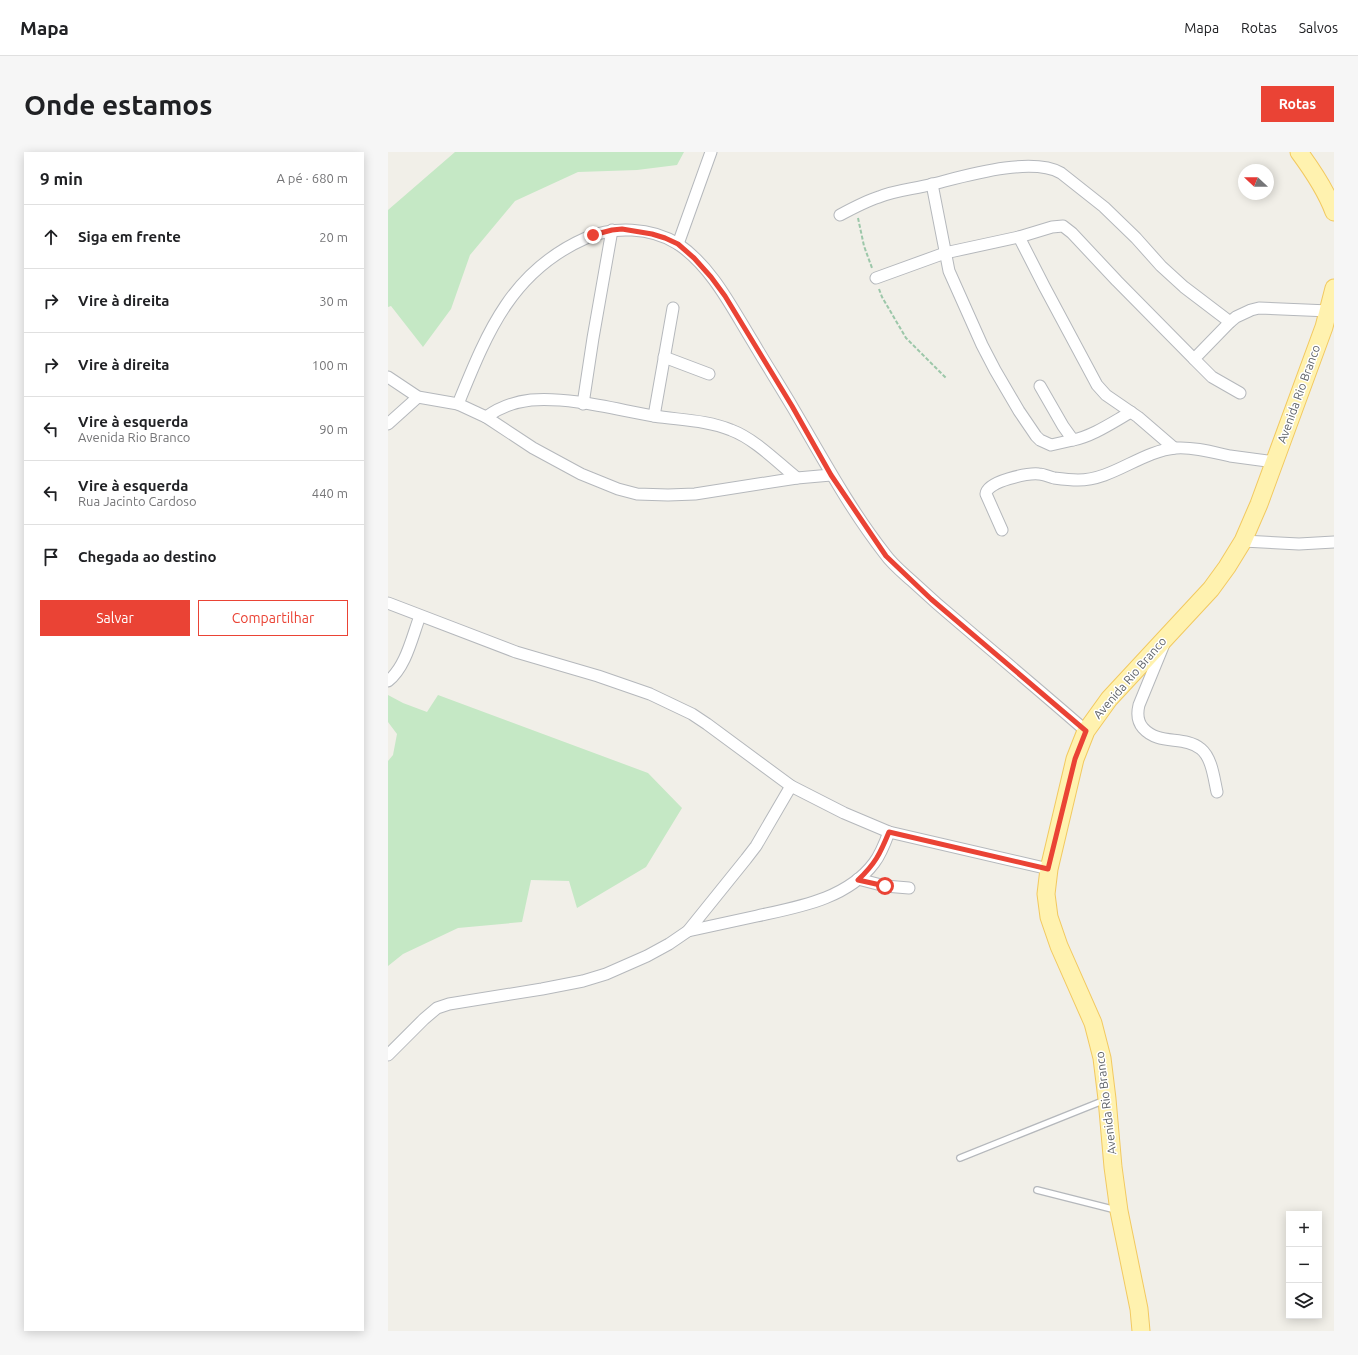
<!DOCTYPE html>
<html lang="pt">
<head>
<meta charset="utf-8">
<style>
	:root { --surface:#fff; --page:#f6f6f6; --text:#202124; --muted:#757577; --line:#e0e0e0; --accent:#ea4335 }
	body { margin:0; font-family:Ubuntu,sans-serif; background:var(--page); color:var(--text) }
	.controls { position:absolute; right:12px; bottom:12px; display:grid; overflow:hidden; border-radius:0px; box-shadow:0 2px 10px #0003 }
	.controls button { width:36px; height:36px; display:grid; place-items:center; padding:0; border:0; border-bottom:1px solid var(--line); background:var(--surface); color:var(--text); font:20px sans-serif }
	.compass { position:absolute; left:850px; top:12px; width:36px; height:36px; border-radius:50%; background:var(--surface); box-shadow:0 2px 10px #0003; rotate:292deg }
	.stop { position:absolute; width:12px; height:12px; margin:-9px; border:3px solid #ea4335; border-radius:50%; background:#fff }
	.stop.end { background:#ea4335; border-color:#fff; box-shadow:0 1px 4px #0008 }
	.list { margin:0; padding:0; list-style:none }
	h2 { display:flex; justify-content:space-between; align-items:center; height:52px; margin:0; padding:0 16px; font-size:17px }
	h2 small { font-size:13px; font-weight:400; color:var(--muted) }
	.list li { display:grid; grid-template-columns:26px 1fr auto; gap:12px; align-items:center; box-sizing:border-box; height:64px; padding:0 16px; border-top:1px solid var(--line) }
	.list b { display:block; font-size:15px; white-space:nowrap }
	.list p { margin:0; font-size:13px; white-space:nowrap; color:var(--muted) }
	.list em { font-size:13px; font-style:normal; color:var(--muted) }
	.actions { display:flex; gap:8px; padding:12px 16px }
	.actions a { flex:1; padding:9px 0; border:1px solid var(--accent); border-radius:0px; text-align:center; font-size:14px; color:var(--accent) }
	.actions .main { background:var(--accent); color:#fff }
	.icon { flex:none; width:22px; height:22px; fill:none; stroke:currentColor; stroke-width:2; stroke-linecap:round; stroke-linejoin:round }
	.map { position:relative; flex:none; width:946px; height:1179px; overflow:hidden; border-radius:0px }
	header { display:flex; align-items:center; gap:24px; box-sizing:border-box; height:56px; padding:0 20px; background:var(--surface); border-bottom:1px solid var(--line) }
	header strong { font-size:19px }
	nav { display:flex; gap:22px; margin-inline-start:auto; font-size:14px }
	.intro { display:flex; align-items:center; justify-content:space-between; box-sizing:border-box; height:96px; padding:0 24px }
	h1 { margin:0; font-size:28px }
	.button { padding:10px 18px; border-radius:0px; background:var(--accent); color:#fff; font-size:14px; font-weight:700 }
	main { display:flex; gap:24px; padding:0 24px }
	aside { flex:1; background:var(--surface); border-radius:0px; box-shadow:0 2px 10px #0003 }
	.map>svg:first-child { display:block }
	.green { fill:#c5e8c5 }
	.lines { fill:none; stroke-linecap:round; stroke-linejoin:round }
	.lane-casing { stroke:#b5b8bc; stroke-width:8 }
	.street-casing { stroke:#b5b8bc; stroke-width:13 }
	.primary-casing { stroke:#f2c960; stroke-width:19 }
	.path { stroke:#9cc7a9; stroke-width:2; stroke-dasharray:4 2; stroke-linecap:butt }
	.lane { stroke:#fff; stroke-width:5.5 }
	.street { stroke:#fff; stroke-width:11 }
	.primary { stroke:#fff2af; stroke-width:17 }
	.route { stroke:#ea4335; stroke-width:5 }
	.labels { text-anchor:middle; stroke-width:3; stroke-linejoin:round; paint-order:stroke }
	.street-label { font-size:12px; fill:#5f6368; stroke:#fff }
</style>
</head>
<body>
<header>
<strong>Mapa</strong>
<nav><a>Mapa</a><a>Rotas</a><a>Salvos</a></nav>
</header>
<div class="intro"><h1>Onde estamos</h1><a class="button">Rotas</a></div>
<main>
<aside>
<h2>9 min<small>A pé · 680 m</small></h2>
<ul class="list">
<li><svg class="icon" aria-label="ahead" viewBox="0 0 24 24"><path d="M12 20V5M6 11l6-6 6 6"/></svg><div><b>Siga em frente</b></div><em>20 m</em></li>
<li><svg class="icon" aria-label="right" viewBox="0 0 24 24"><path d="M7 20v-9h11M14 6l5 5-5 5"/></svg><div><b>Vire à direita</b></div><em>30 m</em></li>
<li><svg class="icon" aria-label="right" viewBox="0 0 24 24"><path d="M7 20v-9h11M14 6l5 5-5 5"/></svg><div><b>Vire à direita</b></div><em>100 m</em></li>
<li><svg class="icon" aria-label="left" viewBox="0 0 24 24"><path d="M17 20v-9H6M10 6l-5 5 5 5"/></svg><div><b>Vire à esquerda</b><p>Avenida Rio Branco</p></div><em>90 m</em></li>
<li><svg class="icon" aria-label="left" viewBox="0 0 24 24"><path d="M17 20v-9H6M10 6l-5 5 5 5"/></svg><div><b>Vire à esquerda</b><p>Rua Jacinto Cardoso</p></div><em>440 m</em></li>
<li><svg class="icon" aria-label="arrive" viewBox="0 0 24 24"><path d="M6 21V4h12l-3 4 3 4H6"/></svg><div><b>Chegada ao destino</b></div></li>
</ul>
<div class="actions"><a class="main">Salvar</a><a>Compartilhar</a></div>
</aside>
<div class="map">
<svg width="946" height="1179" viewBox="0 0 946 1179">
	<rect width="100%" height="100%" fill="#f1efe8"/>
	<g class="green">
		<polygon points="67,0 296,0 289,13 249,18 190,20 127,49 82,103 63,157 35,195 3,154 0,155 0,58"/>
		<polygon points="0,543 15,551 39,560 50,543 260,621 294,656 258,715 189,756 181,729 143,728 134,770 70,776 15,802 0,814 0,609 5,603 9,582 0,570"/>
	</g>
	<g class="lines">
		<g class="lane-casing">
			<g id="lane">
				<polyline points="572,1006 717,948"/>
				<polyline points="649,1038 728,1058"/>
			</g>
		</g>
		<g class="street-casing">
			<g id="street">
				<polyline points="544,32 561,119 594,193 607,218 631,259 648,284 652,288 663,293 685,288"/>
				<path d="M452,63C465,56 478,49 491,45C508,38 527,37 545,32C577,24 643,4 673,21L716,55L748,86L773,114L796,135L842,170"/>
				<polyline points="631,85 656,134 709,233 718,243 750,265 786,296"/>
				<polyline points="290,92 323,0"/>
				<polyline points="488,126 557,101 631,85 664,75 675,74 684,81 729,129 806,207"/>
				<polyline points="276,205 321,222"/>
				<path d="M0,225L30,245L70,252C99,181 123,119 198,86C225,74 263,75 290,92C324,115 344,156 365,190C378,212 392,234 405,256C434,305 461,356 497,402C504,412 514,420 524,429C540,444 557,459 574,473C615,508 657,543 698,579"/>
				<path d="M652,234L675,274L685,288C705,284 725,270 743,260"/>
				<polyline points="852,241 824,225 806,207 842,170 848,165 863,158 871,156 941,159"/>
				<polyline points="70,252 98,265 145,296 193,322 230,337 249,342 280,343 307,342 409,326 443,323"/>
				<polyline points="195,252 205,186 224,78"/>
				<polyline points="266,264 285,156"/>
				<path d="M98,265C112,255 125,250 143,248C183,245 226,257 266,264C291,268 319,268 343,278C367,287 389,310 409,326"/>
				<polyline points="0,272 30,245"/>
				<path d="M614,378L598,342C599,329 640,321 651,322C656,322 661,325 666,326C674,327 682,328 690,328C725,328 753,299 788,296C806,295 824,300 842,304C856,306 872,308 887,310"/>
				<polyline points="855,389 911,392 946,390"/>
				<polyline points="0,451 128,500 210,524 262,542 304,562 319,572 403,634 456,661 501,680 661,717"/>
				<path d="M776,492L751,553C749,561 749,569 755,576C771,594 796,583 813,597C824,606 826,627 829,640"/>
				<path d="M0,529C18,515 24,485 32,464"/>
				<polyline points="470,727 497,734 521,736"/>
				<path d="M300,779C323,774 346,769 369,764C410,755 459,747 486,711C493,702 497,691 501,680"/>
				<polyline points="0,903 36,867 49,856 61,852 154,837 195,829 218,822 259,804 281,792 300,779 358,707 368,694 403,634"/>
			</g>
		</g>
		<g class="primary-casing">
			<g id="primary">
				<path d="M911,0C925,19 938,38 946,60"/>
				<polyline points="753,1179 751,1157 731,1059 725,1015 719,947 714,906 705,871 671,794 661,765 658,742 661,717 687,607 698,579 721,547 823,437 839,415 855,389 871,352 936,175 946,136"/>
			</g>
		</g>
		<g class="path">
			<polyline points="470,66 476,94 484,116"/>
			<polyline points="491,137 494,145 518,186 558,226"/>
		</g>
		<use href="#lane" class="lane"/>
		<use href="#street" class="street"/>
		<use href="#primary" class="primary"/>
	</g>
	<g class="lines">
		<path class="route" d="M205,83L224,78L234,77L264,82L277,86L290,92L306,106L323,125L337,144L404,254L443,323L498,404L543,447L698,579L687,607L660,717L501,680C492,702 487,712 470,728L497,734"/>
	</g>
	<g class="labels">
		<g class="street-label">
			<text transform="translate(911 242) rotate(-70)" y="4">Avenida Rio Branco</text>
			<text transform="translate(742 526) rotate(-49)" y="4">Avenida Rio Branco</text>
			<text transform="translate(718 951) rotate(-97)" y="4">Avenida Rio Branco</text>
		</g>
	</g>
</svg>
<div class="controls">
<button>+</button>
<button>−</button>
<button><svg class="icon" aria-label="layers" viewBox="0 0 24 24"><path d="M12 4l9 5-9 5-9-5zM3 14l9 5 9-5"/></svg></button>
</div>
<svg class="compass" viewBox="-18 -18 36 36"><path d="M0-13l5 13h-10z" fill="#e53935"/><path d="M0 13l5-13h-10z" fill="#757577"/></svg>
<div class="stop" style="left:497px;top:734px"></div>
<div class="stop end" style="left:205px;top:83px"></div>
</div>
</main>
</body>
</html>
